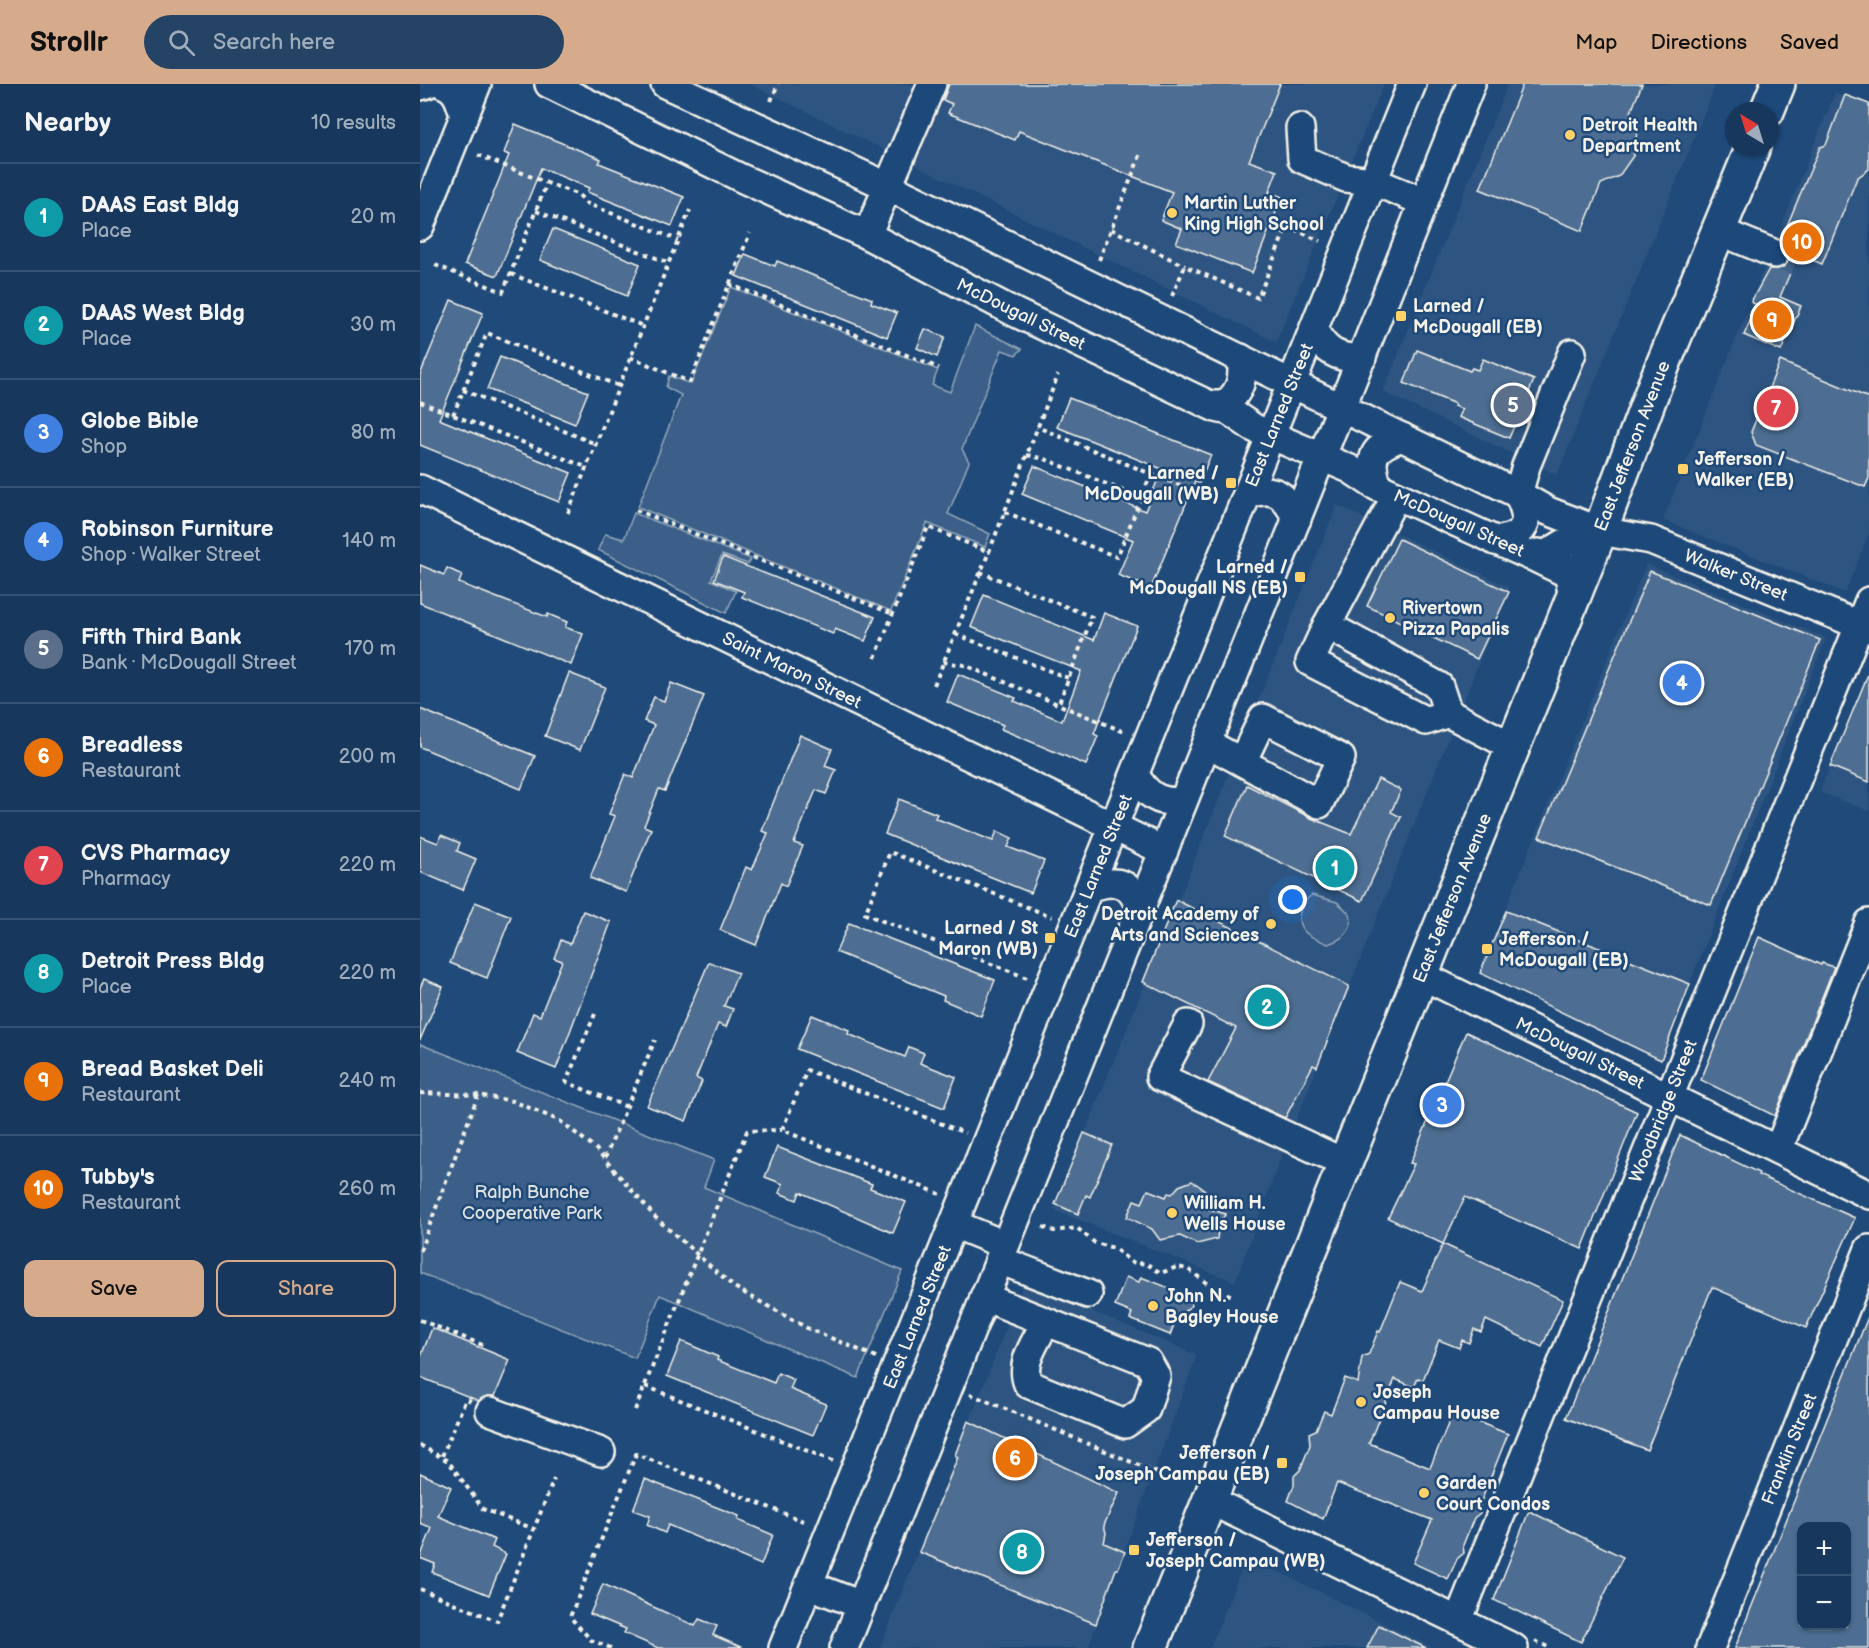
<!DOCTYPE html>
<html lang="en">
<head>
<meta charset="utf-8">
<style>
	:root { --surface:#17385c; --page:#244365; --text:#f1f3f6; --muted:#9eacbb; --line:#365272; --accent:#d6ab8b }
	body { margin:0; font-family:"Balsamiq Sans",sans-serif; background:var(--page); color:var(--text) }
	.controls { position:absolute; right:18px; bottom:18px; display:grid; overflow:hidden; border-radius:12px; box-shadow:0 2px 4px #0004 }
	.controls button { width:54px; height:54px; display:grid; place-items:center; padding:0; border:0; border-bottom:2px solid var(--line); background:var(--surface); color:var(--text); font:30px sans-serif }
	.compass { position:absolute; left:1305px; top:18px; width:54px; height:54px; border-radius:50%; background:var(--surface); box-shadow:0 2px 4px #0004; rotate:322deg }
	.you { position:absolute; left:873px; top:816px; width:21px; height:21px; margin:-15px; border:4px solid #fff; border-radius:50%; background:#1a73e8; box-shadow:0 0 0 9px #1a73e833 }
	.badge { display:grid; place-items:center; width:39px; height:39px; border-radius:50%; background:var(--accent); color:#fff; font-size:20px; font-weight:700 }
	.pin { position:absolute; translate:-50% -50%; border:3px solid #fff; box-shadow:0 2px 6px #0006 }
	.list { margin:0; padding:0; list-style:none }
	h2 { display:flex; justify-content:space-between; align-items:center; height:78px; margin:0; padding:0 24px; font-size:26px }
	h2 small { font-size:20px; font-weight:400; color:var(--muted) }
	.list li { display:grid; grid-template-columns:39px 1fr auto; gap:18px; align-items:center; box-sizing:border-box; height:108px; padding:0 24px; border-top:2px solid var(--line) }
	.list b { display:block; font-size:22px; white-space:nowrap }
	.list p { margin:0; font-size:20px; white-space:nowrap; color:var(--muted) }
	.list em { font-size:20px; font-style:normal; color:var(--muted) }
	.actions { display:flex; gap:12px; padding:18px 24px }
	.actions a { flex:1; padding:14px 0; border:2px solid var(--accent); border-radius:12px; text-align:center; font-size:21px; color:var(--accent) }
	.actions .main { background:var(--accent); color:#111 }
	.icon { flex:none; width:33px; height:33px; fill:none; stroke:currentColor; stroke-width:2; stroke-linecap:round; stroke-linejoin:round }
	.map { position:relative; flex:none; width:1449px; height:1564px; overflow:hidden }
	header { display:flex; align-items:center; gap:36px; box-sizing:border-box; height:84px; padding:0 30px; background:var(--accent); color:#111 }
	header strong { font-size:28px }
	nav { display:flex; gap:33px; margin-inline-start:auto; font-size:21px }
	.search { width:420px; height:54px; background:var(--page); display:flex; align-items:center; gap:15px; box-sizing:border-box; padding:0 21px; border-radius:33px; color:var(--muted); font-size:22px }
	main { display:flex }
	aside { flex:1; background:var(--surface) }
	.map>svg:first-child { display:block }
	.built { fill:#2d5581 }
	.green { fill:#3a5f88; stroke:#97a8b8; stroke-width:1.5 }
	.building { fill:#4d6e92; stroke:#f4f1e8; stroke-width:1.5; fill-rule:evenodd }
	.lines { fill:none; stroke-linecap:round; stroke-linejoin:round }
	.minor-tunnel { stroke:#3f638a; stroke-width:27; stroke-dasharray:27 14; stroke-linecap:butt }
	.minor-casing { stroke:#f4f1e8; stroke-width:32 }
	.major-casing { stroke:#f4f1e8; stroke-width:38 }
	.path { stroke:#f4f1e8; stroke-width:4; stroke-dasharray:4.5 4.5; stroke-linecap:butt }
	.minor { stroke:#1f4a7a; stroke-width:27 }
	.major { stroke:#1f4a7a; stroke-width:33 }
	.poi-dot { fill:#ffd166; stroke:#1f4a7a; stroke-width:2 }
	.labels { text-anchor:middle; stroke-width:5; stroke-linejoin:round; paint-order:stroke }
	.poi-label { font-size:18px; font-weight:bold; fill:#f4f1e8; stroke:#1f4a7a; text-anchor:start }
	.street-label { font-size:18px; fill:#f4f1e8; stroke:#1f4a7a }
	.park-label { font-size:18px; fill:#e1e2de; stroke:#1f4a7a }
</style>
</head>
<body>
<header>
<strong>Strollr</strong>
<div class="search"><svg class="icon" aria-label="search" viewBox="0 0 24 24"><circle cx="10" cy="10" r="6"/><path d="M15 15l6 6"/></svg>Search here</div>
<nav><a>Map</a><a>Directions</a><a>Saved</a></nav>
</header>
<main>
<aside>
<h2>Nearby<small>10 results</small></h2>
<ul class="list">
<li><span class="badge" style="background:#0f9aa8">1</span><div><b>DAAS East Bldg</b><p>Place</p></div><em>20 m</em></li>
<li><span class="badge" style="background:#0f9aa8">2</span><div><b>DAAS West Bldg</b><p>Place</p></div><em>30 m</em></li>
<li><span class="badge" style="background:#3f7fe0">3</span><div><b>Globe Bible</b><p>Shop</p></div><em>80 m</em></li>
<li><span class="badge" style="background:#3f7fe0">4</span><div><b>Robinson Furniture</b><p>Shop · Walker Street</p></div><em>140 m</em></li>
<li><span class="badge" style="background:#5c6f8a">5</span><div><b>Fifth Third Bank</b><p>Bank · McDougall Street</p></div><em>170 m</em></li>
<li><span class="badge" style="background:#e8710a">6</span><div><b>Breadless</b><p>Restaurant</p></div><em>200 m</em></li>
<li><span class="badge" style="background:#e0444e">7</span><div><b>CVS Pharmacy</b><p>Pharmacy</p></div><em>220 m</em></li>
<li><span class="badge" style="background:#0f9aa8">8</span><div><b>Detroit Press Bldg</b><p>Place</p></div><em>220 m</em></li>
<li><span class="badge" style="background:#e8710a">9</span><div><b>Bread Basket Deli</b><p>Restaurant</p></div><em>240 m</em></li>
<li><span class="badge" style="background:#e8710a">10</span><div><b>Tubby's</b><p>Restaurant</p></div><em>260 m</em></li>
</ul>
<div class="actions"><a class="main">Save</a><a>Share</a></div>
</aside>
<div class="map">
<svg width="1449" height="1564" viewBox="0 0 1449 1564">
	<rect width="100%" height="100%" fill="#1f4a7a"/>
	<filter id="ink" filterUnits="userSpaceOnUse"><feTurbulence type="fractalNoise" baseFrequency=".0167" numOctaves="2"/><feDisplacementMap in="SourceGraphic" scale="12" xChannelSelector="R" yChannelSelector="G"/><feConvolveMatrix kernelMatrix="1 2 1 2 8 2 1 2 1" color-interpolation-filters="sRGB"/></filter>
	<g filter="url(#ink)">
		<g class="built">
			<polygon points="330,0 964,0 856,258"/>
			<polygon points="1088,0 1296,0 1137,391 963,308"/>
			<polygon points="1415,9 1449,23 1449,449 1425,509 1243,436"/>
			<polygon points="917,421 1089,503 857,1084 815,1198 634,1126"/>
			<polygon points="1226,480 1406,554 1239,977 1059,890"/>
			<polygon points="1449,584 1449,727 1400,708"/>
			<polygon points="604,1199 777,1271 668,1564 460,1564"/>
			<polygon points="827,1472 1013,1564 790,1564"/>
		</g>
		<g class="green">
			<polygon points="311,203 518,286 512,301 530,308 555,242 602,265 596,271 582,266 542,365 549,378 528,430 570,450 565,463 507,439 471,527 218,423 261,311 246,303 249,292 271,300"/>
			<polygon points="214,429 331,475 328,480 302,471 291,496 316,507 306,529 178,466 185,450 204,455"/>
			<path d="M892,811L917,818L930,830C934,847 923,855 908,860C901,857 892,854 886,849C873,838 880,819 892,811Z"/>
			<polygon points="0,960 294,1076 284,1103 482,1187 438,1294 240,1211 215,1274 0,1189"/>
		</g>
		<g class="building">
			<polygon points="529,0 860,0 829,77 857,87 849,108 862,113 832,189 756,159 762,145 741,136 752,108 599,47 595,56 528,29 532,20 523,16"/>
			<polygon points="1103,0 1222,0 1207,38 1215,41 1217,48 1213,72 1199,92 1181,100 1162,147 1060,105"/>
			<polygon points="1425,11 1449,20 1449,85 1437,94 1402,180 1378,170 1360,213 1381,222 1361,267 1324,251 1337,221 1331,218 1349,185 1358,185 1369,176 1370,167 1361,156 1400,63 1406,61"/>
			<polygon points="95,40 181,75 179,79 264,113 252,142 167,108 169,104 121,84 77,192 45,180 89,71 84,69"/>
			<polygon points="133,145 220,180 207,212 120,176"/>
			<polygon points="325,170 355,182 357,177 452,215 451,219 477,229 467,253 316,192"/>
			<polygon points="31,216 63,229 19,335 151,389 139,418 0,361 0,291"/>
			<polygon points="505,245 525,253 517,273 497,264"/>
			<polygon points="997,266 1050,287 1052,284 1058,286 1063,275 1114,296 1089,354 1038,333 1042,325 1034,322 1035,320 984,299"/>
			<polygon points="80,273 168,308 155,340 67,305"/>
			<polygon points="1360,277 1449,314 1449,394 1445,403 1336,361 1331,348"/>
			<polygon points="649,314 791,371 779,399 775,398 731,504 698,491 713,456 602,410 614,382 725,427 742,385 637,343"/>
			<polygon points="979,455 1089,508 1057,575 947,522"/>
			<polygon points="303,473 455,533 445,557 415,545 413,550 322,513 324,508 294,496"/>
			<polygon points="0,481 24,491 27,484 42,491 39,499 127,533 128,530 147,538 145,543 163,550 151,581 0,519"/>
			<polygon points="1230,487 1400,556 1291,821 1119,753"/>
			<polygon points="564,511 674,556 684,529 717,542 674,650 678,652 666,681 581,645 583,641 527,618 538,590 596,614 594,617 642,637 661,587 551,543"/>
			<polygon points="1449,588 1449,698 1410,682"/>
			<polygon points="149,589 185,603 160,666 125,652"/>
			<polygon points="251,599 284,612 245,707 239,705 224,742 231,745 206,808 170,794 195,732 189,730 205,690 213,694 234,641 224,637 234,613 244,617"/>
			<polygon points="0,625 115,672 101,705 0,663"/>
			<polygon points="380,651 412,665 405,682 416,686 406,710 396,706 374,759 383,762 366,802 361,799 336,861 300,846 326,783 332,786 348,749 342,747"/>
			<polygon points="958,695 981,706 971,728 981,733 942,817 805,752 827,701 891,734 931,750"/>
			<polygon points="479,715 517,730 515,734 573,757 577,747 592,754 588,763 624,777 611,809 465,750"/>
			<polygon points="21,751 40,759 37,767 56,775 43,806 0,788 0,752 18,759"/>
			<polygon points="756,816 929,902 897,983 893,981 865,1034 788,998 816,944 723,898"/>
			<polygon points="55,818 91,832 67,894 30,879"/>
			<polygon points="163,827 191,838 136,985 97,969 113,929 120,932 142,877 134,874 141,856 150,860"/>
			<polygon points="1086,827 1270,900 1241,976 1060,889"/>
			<polygon points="429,839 575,896 561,932 523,916 524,912 416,868"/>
			<polygon points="1339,853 1401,881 1402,879 1414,883 1355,1032 1281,996"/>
			<polygon points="289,878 318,889 304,922 313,925 306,943 298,940 276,994 282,997 266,1037 227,1022"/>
			<polygon points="4,895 23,903 0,956 0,904"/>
			<polygon points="392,931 429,946 428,950 485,973 489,963 504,969 500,979 536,993 524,1024 377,965"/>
			<polygon points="1046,948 1217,1028 1162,1165 1045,1113 1023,1160 968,1134 994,1080 990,1079"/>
			<polygon points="664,1049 692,1061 670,1113 666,1111 658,1130 635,1120"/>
			<polygon points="1260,1051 1339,1089 1338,1091 1435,1134 1386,1244 1292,1203 1227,1366 1146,1334"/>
			<polygon points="357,1063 452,1100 450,1104 486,1118 473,1149 380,1108 377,1116 359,1109 363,1100 345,1093"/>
			<polygon points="772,1097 785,1106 788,1125 806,1130 799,1138 797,1155 777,1160 760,1152 740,1156 732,1145 707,1133 714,1116 722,1119 728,1106 746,1113 748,1109 752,1110 759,1102"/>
			<polygon points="1023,1160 1143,1216 1122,1263 1066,1236 1061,1248 1054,1245 1049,1259 1042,1256 1039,1264 1019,1256 1003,1296 998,1294 994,1303 975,1295 949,1359 1010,1384 1033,1328 1088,1350 1060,1420 1060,1429 1054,1434 1043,1461 1044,1469 1037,1475 1028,1495 993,1479 1012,1436 917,1399 903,1435 868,1417 874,1401 874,1392 880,1386 890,1361 889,1349 896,1346 904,1327 911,1330 925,1294 938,1299 942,1273 949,1270 958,1247 960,1248 980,1198 1002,1207"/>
			<polygon points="706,1193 719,1198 721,1193 765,1210 772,1221 757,1233 750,1251 710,1235 712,1229 695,1222"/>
			<path d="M1449,1233V1564H1315L1448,1233ZM1382,1443H1426V1542H1382Z"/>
			<polygon points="12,1244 90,1276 75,1312 67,1312 59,1317 0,1293 0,1275"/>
			<polygon points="261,1257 298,1273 297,1276 354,1299 358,1289 374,1296 370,1305 406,1320 393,1351 247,1292"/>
			<polygon points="548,1337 699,1409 684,1441 686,1449 684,1459 705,1468 698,1485 696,1485 676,1540 499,1468 538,1373 535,1371"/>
			<polygon points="0,1389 31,1403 18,1432 75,1456 72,1463 86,1470 69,1511 12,1488 15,1480 0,1474 12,1444 0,1439"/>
			<polygon points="225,1395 319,1432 318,1436 353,1451 341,1481 248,1441 245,1449 227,1441 230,1432 213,1426"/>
			<polygon points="1109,1427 1203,1473 1161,1558 1074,1516"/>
			<polygon points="183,1500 275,1542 279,1535 297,1542 293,1551 323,1564 238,1564 204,1549 206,1545 170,1530"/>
			<polygon points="959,1541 1006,1564 947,1564"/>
		</g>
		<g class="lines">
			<polyline class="minor-tunnel" points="1355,170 1376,178"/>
			<g class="minor-casing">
				<g id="minor">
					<path d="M23,0C37,4 40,18 44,31"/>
					<polyline points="129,0 321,94 447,151 596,229 796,324 809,327 834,344 930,385 954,401 1110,472 1123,472 1148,457 1165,455 1180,447 1128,427 1098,410 469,103 245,0"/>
					<polyline points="0,2 7,0"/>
					<polyline points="880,44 882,75 926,94 953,97 1004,118"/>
					<polyline points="0,142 57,0"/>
					<polyline points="1299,147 1355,170"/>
					<polyline points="447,151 512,0"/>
					<path d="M894,246C905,267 917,275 942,274"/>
					<path d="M791,321H804C821,308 824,294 821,274"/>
					<path d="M958,403C948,372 952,364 982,353"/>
					<polyline points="0,405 744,767"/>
					<path d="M828,410C856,402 864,410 877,435"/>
					<polyline points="976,412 907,541 1019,602 1028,629 1093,663"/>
					<polyline points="1180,447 1231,456 1449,545"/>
					<path d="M1075,457C1107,452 1112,438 1098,410L1106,382L1152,269"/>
					<polyline points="907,541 890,578 1006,637 1028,629"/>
					<polyline points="787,659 822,678 899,720 921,674 843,634 822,678"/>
					<path d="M715,691C727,711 739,720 763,717"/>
					<path d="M670,803C697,795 711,797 720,825"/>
					<polyline points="1001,891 1449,1111"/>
					<polyline points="768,940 740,993 925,1079"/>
					<polyline points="1358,1066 1449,839"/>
					<polyline points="534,1140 585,1161"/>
					<polyline points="579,1176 668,1210"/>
					<path d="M564,1213L728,1278L736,1292L726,1325L705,1340L608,1300C599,1279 616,1258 625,1239"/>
					<polyline points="70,1327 181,1368"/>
					<polyline points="789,1416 1094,1564"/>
					<polyline points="389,1501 441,1521"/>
					<polyline points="1038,1537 1449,517"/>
					<polyline points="363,1564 992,0"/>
					<polyline points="424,1564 1051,0"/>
					<polyline points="1290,1564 1449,1165"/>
				</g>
			</g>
			<g class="major-casing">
				<g id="major">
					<polyline points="1347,27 1358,0"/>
					<polyline points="1118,472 1151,488 1155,508"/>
					<polyline points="730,1564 1180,447 1235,300 1333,63"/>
				</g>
			</g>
			<g class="path">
				<polyline points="351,17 358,0"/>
				<polyline points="58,71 127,99"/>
				<polyline points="116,127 249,179"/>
				<polyline points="691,145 765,182"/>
				<polyline points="679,176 721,69"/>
				<polyline points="15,181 83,208 127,99 159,111 166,119 258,156"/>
				<polyline points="91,190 223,242"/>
				<polyline points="309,200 519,284"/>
				<polyline points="752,212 765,182 838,214 867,142 900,157"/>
				<polyline points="210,273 270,298 330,149"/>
				<polyline points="43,306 176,360"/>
				<polyline points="0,318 166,383"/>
				<polyline points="33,331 67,249 199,302"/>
				<polyline points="607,371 625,375 721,414"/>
				<polyline points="731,390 798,416"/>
				<polyline points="216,426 473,530"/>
				<polyline points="585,428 697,473 731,390 617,343"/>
				<polyline points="148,429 270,126"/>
				<polyline points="560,488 672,533 639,619"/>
				<polyline points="535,550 648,594"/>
				<polyline points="455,574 508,443 569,468 638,291"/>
				<polyline points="523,578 544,581 707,649"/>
				<polyline points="514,601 569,468"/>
				<polyline points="607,894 445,830 470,768 632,833"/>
				<polyline points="175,930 146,998 207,1023"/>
				<polyline points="0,1009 58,1011 93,1017 140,1037 175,1064 236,1134 314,1203 387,1244 456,1273"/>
				<polyline points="185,1074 235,956"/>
				<polyline points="520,1110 362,1046 387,986 545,1049"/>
				<polyline points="623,1143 634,1147 657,1144 675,1159 694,1164 711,1178 727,1180 741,1189 757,1183 768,1185 792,1203 812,1212"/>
				<polyline points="0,1167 58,1011"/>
				<polyline points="0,1236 65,1262"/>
				<polyline points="225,1302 413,1377"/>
				<polyline points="550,1310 740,1390"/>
				<polyline points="215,1326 327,1047 362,1046"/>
				<polyline points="0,1361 28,1377 63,1425 114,1445"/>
				<polyline points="22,1372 46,1315 51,1317"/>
				<polyline points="0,1505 77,1537 134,1395"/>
				<polyline points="1115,1557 1130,1564"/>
				<polyline points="191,1564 171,1556 150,1533 216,1370 388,1439"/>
			</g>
			<use href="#minor" class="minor"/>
			<use href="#major" class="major"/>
		</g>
	</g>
	<g class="poi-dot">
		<circle cx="1150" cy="51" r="6"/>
		<circle cx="752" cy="129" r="6"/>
		<rect x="975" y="226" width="12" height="12" rx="3"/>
		<rect x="1257" y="379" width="12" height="12" rx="3"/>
		<rect x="805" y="393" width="12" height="12" rx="3"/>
		<rect x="874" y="487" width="12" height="12" rx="3"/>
		<circle cx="970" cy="534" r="6"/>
		<circle cx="851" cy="840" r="6"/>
		<rect x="624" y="848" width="12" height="12" rx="3"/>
		<rect x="1061" y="859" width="12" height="12" rx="3"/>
		<circle cx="752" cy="1129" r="6"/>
		<circle cx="733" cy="1222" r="6"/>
		<circle cx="941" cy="1318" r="6"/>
		<rect x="856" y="1373" width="12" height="12" rx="3"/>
		<circle cx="1004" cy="1409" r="6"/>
		<rect x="708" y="1460" width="12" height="12" rx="3"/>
	</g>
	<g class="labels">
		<g class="poi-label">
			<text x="1162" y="47">Detroit Health<tspan x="1162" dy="21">Department</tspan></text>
			<text x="764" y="125">Martin Luther<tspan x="764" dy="21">King High School</tspan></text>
			<text x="993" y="228">Larned /<tspan x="993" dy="21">McDougall (EB)</tspan></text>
			<text x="1275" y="381">Jefferson /<tspan x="1275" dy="21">Walker (EB)</tspan></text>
			<text x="799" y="395" text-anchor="end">Larned /<tspan x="799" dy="21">McDougall (WB)</tspan></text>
			<text x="868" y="489" text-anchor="end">Larned /<tspan x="868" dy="21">McDougall NS (EB)</tspan></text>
			<text x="982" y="530">Rivertown<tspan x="982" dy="21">Pizza Papalis</tspan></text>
			<text x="839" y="836" text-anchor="end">Detroit Academy of<tspan x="839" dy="21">Arts and Sciences</tspan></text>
			<text x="618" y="850" text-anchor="end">Larned / St<tspan x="618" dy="21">Maron (WB)</tspan></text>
			<text x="1079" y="861">Jefferson /<tspan x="1079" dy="21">McDougall (EB)</tspan></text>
			<text x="764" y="1125">William H.<tspan x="764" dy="21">Wells House</tspan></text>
			<text x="745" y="1218">John N.<tspan x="745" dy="21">Bagley House</tspan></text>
			<text x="953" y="1314">Joseph<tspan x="953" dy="21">Campau House</tspan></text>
			<text x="850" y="1375" text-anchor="end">Jefferson /<tspan x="850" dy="21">Joseph Campau (EB)</tspan></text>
			<text x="1016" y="1405">Garden<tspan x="1016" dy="21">Court Condos</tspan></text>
			<text x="726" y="1462">Jefferson /<tspan x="726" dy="21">Joseph Campau (WB)</tspan></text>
		</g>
		<g class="street-label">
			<text transform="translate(601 230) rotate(26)" y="6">McDougall Street</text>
			<text transform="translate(859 331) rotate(-68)" y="6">East Larned Street</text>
			<text transform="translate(1212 362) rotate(-69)" y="6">East Jefferson Avenue</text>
			<text transform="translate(1039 439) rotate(24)" y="6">McDougall Street</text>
			<text transform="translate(1316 491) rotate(22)" y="6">Walker Street</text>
			<text transform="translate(372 586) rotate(26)" y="6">Saint Maron Street</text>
			<text transform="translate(678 782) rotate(-68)" y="6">East Larned Street</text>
			<text transform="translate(1032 814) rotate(-68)" y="6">East Jefferson Avenue</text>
			<text transform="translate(1160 969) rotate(26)" y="6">McDougall Street</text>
			<text transform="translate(1243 1027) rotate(-68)" y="6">Woodbridge Street</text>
			<text transform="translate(497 1233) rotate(-68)" y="6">East Larned Street</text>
			<text transform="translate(1369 1365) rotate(-68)" y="6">Franklin Street</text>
		</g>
		<g class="park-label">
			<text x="112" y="1114">Ralph Bunche<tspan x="112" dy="21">Cooperative Park</tspan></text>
		</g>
	</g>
</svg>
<div class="controls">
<button>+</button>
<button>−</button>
</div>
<svg class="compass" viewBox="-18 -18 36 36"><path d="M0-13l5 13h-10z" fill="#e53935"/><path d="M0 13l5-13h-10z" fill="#9eacbb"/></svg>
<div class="you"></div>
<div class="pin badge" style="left:915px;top:784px;background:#0f9aa8">1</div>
<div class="pin badge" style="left:847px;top:923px;background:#0f9aa8">2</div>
<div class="pin badge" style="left:1022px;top:1021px;background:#3f7fe0">3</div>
<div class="pin badge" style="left:1262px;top:599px;background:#3f7fe0">4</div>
<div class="pin badge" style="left:1093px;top:321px;background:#5c6f8a">5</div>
<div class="pin badge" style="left:595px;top:1374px;background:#e8710a">6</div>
<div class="pin badge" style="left:1356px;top:324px;background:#e0444e">7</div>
<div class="pin badge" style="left:602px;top:1468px;background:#0f9aa8">8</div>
<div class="pin badge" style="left:1352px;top:236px;background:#e8710a">9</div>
<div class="pin badge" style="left:1382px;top:158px;background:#e8710a">10</div>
</div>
</main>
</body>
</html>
